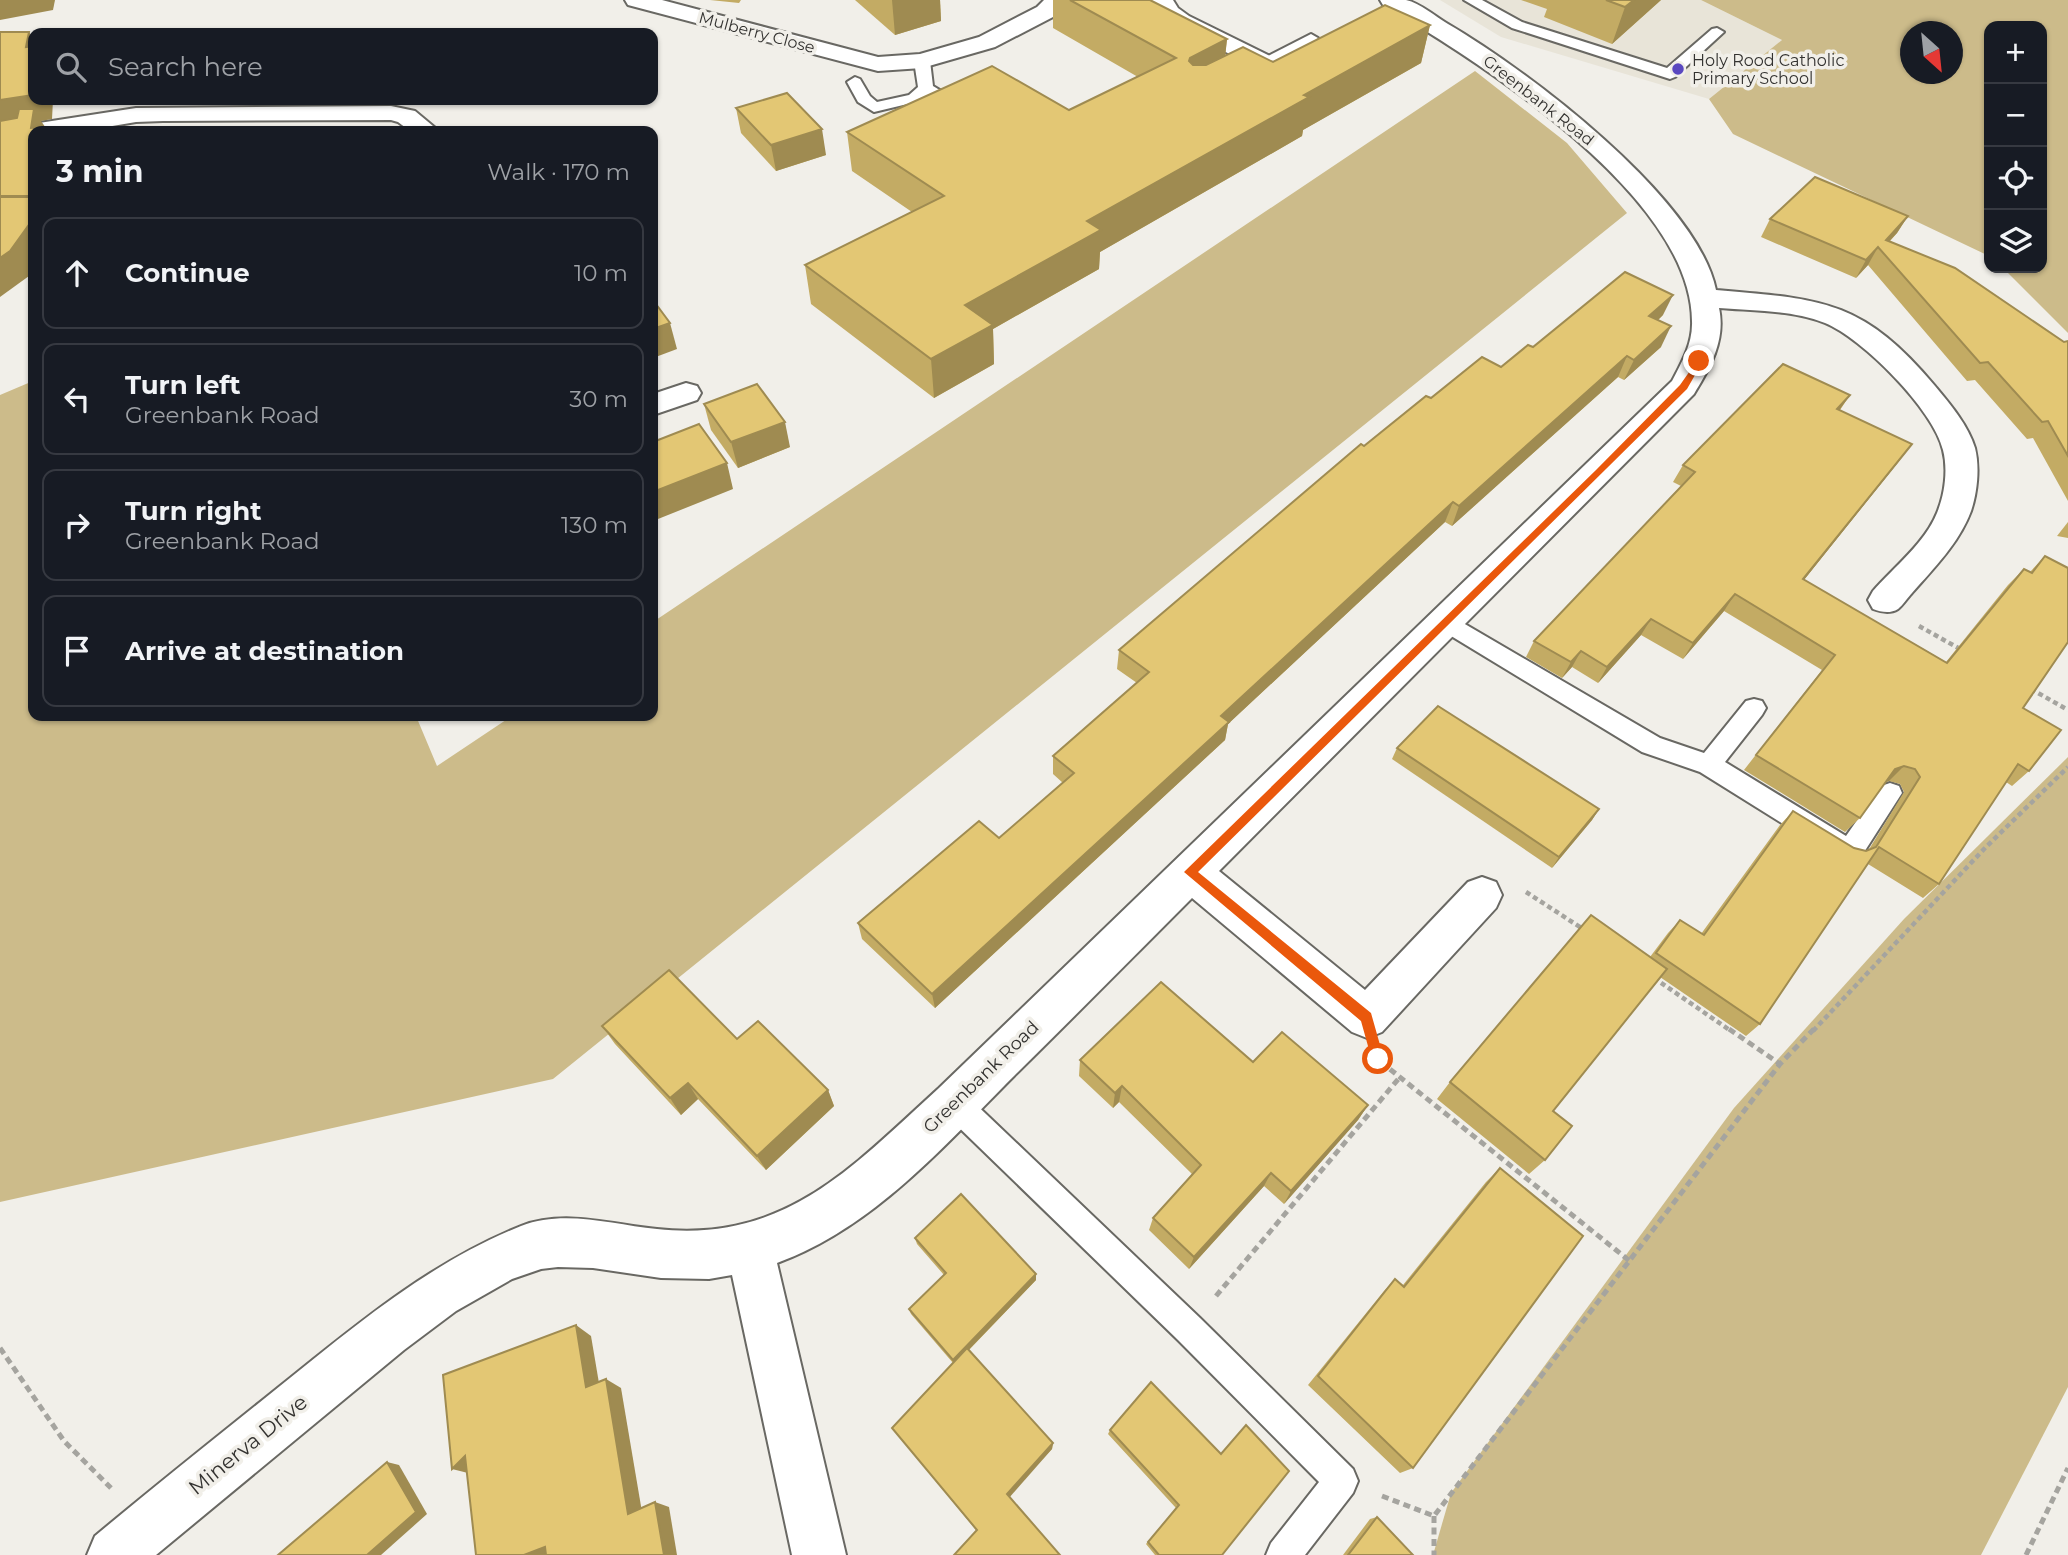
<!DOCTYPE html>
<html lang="en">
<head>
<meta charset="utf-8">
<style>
	:root { --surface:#171b24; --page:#20242c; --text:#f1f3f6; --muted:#9ea1a6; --line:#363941 }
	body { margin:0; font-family:Montserrat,sans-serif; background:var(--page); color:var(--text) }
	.controls { position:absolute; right:21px; top:21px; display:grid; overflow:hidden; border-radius:14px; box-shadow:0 2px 5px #0004 }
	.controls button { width:63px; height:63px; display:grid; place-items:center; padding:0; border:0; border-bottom:2px solid var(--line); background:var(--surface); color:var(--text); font:35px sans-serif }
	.compass { position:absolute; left:1900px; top:21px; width:63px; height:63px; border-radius:50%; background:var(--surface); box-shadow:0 2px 5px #0004; rotate:153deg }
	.stop { position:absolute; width:21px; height:21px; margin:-16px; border:5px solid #ea580c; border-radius:50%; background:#fff }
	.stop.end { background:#ea580c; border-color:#fff; box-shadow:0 2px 7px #0008 }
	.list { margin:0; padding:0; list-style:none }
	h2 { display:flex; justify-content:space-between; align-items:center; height:91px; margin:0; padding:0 28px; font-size:30px }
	h2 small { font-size:23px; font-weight:400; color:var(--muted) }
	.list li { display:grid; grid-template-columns:46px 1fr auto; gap:21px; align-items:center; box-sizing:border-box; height:112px; margin:0 14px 14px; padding:0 14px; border:2px solid var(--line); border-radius:14px }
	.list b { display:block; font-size:26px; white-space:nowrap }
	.list p { margin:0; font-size:23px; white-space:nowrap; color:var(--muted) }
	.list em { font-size:23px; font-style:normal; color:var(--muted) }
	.icon { flex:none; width:38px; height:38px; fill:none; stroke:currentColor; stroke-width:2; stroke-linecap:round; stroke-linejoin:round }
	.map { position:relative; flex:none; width:2068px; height:1555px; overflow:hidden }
	.search { position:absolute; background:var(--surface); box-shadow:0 2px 5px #0004; left:28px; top:28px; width:630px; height:77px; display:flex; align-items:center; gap:18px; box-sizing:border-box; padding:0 24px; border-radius:14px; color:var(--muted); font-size:26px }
	.panel { position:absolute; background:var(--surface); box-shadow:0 2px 5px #0004; left:28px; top:126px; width:630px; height:595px; border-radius:14px }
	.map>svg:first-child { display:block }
	.built { fill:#e8e4d8 }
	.green { fill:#ccbb8a; fill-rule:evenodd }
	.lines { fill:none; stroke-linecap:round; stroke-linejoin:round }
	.service-casing { stroke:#696863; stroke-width:4 }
	.minor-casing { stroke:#696863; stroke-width:4 }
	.path-far1 { stroke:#a5a49f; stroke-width:4.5; stroke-dasharray:5 3.5; stroke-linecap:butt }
	.path { stroke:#a5a49f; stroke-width:5; stroke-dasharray:7 4.5; stroke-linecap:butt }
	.service { fill:#fff; fill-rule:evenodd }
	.minor { fill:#fff; fill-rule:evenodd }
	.wall { fill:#c3ab64 }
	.shaded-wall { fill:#9f8b51 }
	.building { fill:#e3c774; stroke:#9f8b51; stroke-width:2 }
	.route { fill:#ea580c }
	.poi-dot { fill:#5a48c0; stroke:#f1efe9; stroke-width:2.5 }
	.labels { text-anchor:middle; stroke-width:7; stroke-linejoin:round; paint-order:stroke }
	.far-street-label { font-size:16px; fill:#333230; stroke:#f1efe9 }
	.far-poi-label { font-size:16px; fill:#333230; stroke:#f1efe9; text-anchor:start }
	.street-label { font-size:18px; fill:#333230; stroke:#f1efe9 }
	.near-street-label { font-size:21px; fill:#333230; stroke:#f1efe9 }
</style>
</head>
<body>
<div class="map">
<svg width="2068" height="1555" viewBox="0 0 2068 1555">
	<rect width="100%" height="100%" fill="#f1efe9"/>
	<polygon class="built" points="1440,0 1701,0 1782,40 1709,99 1501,37"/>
	<g class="green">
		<path d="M1701,0H2068V333L2003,268H2042V26H1989V256L1733,134L1709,99L1782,40ZM1910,32H1952V74H1910Z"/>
		<polygon points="1475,71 1567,143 1627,213 553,1079 0,1202 0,395 33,381 33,716 416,716 437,766 512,716 653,716 653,622"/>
		<polygon points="2068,757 2068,1387 1981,1555 1433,1555 1451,1493 1734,1108 1904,919"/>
	</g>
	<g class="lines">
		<g class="service-casing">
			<g id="service">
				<polygon points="1464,0 1482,0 1522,22 1667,68 1712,29 1717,28 1724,32 1675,77 1670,79 1512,28"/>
				<polygon points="1311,34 1318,38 1316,41 1248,76 1243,78 1235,73"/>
				<polygon points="922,56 930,61 933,86 948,95 970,94 972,97 970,100 945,105 927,95 920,101 874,112 858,102 847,82 855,77 860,79 870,96 877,102 909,95 918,87 914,61"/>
				<polygon points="1446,613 1660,738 1704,753 1746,701 1754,699 1762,701 1766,708 1762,715 1725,762 1846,836 1881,786 1890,783 1899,786 1902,793 1859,860 1850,863 1841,860 1700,772 1642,752 1438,628 1435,622 1438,616"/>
				<polygon points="955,1090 965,1094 1200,1318 1353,1469 1358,1481 1353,1493 1305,1555 1266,1555 1271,1543 1319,1482 1178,1340 945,1114 941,1104 945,1094"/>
			</g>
		</g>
		<g class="minor-casing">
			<g id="minor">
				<polygon points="625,0 662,0 878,57 920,54 979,37 1037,7 1044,0 1067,0 1053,17 995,47 922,68 878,71 628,5"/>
				<polygon points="1151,0 1173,0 1178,8 1189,16 1272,57 1276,62 1272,67 1256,67 1173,26 1161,17"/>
				<path d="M1380,0C1388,0 1399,0 1406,0C1420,3 1436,17 1448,24C1527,70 1697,198 1716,290C1822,299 1863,300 1935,386C1950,404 1968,425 1975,448C1980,468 1977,493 1971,511C1959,543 1934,568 1912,593C1908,597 1903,605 1898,609C1890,614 1881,612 1873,609L1868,600L1873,591C1894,567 1925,543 1937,513C1945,494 1948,469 1943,450C1934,410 1862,338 1825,323C1792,310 1755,311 1719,308C1726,340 1710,368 1694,394L1219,871L1365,990L1468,882L1482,877L1496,882L1502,895L1496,908L1382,1032L1367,1038L1352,1032L1192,898C1133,957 1074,1017 1014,1076C944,1146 873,1228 777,1263L846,1555H792L732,1275L709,1279L661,1278L593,1268L558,1267L541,1269L512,1279L456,1311L404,1350L156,1555H87L95,1536C156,1485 218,1436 280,1386C356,1325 429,1263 521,1226C565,1209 613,1225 657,1229C785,1243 852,1167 939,1088L1672,381C1682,362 1693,343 1692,321C1691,196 1480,62 1383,5Z"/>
				<polygon points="391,106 415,111 439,131 410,131 398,122 391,120 163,121 136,122 83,131 33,131 33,137 26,131 30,126 39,123 136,108"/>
				<polygon points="686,383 697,386 701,393 697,400 653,415 653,394"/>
			</g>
		</g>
		<g class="path-far1">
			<polyline points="1919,626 1960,649"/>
			<polyline points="2031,689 2068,710"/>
			<polyline points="1526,892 1583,929"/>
			<polyline points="1654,978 1731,1031"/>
			<polyline points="1813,1031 1986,847 2068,767"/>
		</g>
		<g class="path">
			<polyline points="1729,1029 1780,1064"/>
			<polyline points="1381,1062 1631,1262"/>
			<polyline points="1216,1296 1400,1077"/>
			<polyline points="0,1348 64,1441 111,1488"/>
			<polyline points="1382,1496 1434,1516 1780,1064 1814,1029"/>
			<polyline points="1434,1516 1434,1555"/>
			<polyline points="2026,1555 2068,1468"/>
		</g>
		<use href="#service" class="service"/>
		<use href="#minor" class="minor"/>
	</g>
	<g class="wall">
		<polygon points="710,0 741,0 739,3"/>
		<polygon points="855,0 940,0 941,21 895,35"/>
		<polygon points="1053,0 1150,0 1227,39 1225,56 1273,62 1430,25 1421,63 1303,130 1302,136 1100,252 1099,269 993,329 994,364 934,398 811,304 805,265 912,212 852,171 847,132 1069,110 1138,77 1053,28"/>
		<polygon points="1521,0 1661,0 1612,44 1544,17 1547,9"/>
		<polygon points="736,108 826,155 776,171 741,133"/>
		<polygon points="1908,216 1897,233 1890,241 2064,342 2068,341 2068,501 2033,438 2027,439 1975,380 1967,381 1868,265 1856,278 1761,237 1770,219"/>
		<polygon points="1663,315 1658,320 1661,347 1624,380 1618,377 1452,526 1445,522 1228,724 1225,740 935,1008 862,939 858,923 999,838 1063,783 1053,774 1053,756 1137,683 1117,669 1119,650 1364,446 1431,398 1501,367 1533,347"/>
		<polygon points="1850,395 1840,410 1899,461 1804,580 1946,662 2008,585 2024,569 2030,572 2045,556 2023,708 2029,771 2012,786 2006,782 1939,884 1923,898 1868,864 1760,1024 1746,1036 1660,977 1553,1111 1545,1160 1529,1174 1437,1099 1450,1082 1650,957 1668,933 1680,920 1701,934 1780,825 1793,811 1854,848 1866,851 1868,851 1904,792 1900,784 1889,781 1886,782 1860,818 1845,832 1744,770 1822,670 1724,611 1683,659 1641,635 1598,683 1572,667 1562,678 1526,657 1534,641 1681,486 1673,482 1683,465"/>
		<polygon points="704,404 790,447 738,468 711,430"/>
		<polygon points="2068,522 2068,538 2057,536"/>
		<polygon points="1397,748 1599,809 1592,820 1552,868 1392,759"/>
		<polygon points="602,1026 737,1039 828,1090 834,1106 766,1170 698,1099 681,1115 615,1044"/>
		<polygon points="1080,1060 1253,1062 1368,1105 1358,1120 1284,1204 1264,1186 1189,1269 1149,1230 1153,1218 1192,1174 1119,1102 1113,1108 1079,1076"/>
		<polygon points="1500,1168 1413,1468 1400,1473 1308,1385 1384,1291 1395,1279 1403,1285 1486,1182"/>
		<polygon points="915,1238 1036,1280 969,1350 1053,1443 1052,1449 976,1530 892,1428 953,1363 911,1314 909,1309 944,1275 917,1244"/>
		<polygon points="1246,1425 1222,1555 1155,1555 1146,1544 1176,1508 1108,1434 1110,1430 1221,1454"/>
		<polygon points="1377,1517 1413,1555 1343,1555 1370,1519"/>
	</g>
	<g class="shaded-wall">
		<polygon points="0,0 55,0 53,10 0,20"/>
		<polygon points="892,0 940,0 941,21 895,35"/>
		<polygon points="1634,0 1661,0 1612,44 1625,7"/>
		<polygon points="1430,25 1421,63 1303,130 1302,136 1100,252 1099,269 993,329 994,364 934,398 931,359 965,305 1087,221 1304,95"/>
		<polygon points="29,32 33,38 33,58 26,47"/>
		<polygon points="1227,39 1223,77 1185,99 1190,58"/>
		<polygon points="33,95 33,100 53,100 52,119 41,121 48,131 34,131 0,127 0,100"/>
		<polygon points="822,129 826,155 776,171 771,145"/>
		<polygon points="1908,216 1897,233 1881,250 1886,240"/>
		<polygon points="33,219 33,270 29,276 0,297 0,258"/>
		<polygon points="1878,247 1868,265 1856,278 1866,260"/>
		<polygon points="1673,295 1663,315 1640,337 1649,316"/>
		<polygon points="670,323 677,349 653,358 653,329"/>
		<polygon points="1671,326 1661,347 1624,380 1634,360"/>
		<polygon points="1627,356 1618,377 1452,526 1459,506"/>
		<polygon points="1850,395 1838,412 1837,409"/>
		<polygon points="785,422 790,447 738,468 731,442"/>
		<polygon points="1912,444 1899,461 1791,596 1803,579"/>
		<polygon points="727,463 733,489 653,521 653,492"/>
		<polygon points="1453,502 1445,522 1228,724 1225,740 935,1008 932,994 1221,716"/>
		<polygon points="1735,594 1724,611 1683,659 1693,643"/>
		<polygon points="1651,619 1641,635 1598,683 1607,667"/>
		<polygon points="1581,651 1572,667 1562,678 1571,662"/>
		<polygon points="1904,766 1889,781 1880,784 1895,769"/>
		<polygon points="1599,809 1592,820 1552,868 1559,857"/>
		<polygon points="688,1083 698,1099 681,1115 670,1098"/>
		<polygon points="1122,1086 1119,1102 1113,1108 1115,1093"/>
		<polygon points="828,1090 834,1106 766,1170 757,1156"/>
		<polygon points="1368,1105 1358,1120 1284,1204 1291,1191"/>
		<polygon points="1271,1173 1264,1186 1189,1269 1194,1257"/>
		<polygon points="1036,1274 1036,1280 954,1365 953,1360"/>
		<polygon points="576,1325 591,1336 601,1395 586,1387"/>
		<polygon points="606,1379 621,1388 643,1518 628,1514"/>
		<polygon points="1053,1443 1052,1449 1008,1499 1007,1494"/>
		<polygon points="465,1456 472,1474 452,1469"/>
		<polygon points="387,1462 399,1465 427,1514 381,1555 367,1555"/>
		<polygon points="655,1502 669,1507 677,1555 664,1555"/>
		<polygon points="545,1547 550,1555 524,1555"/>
	</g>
	<g class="building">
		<polygon points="1070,0 1150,0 1227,39 1190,58 1189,61 1193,65 1206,65 1243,47 1273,62 1385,5 1430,25 1304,95 1309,97 1087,221 1101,230 965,305 993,325 931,359 805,265 944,196 847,132 992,66 1069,110 1176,58"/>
		<polygon points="1606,0 1634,0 1625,7"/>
		<polygon points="0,32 29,32 26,47 33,46 33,95 0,100"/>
		<polygon points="787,93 822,129 771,145 736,108"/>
		<polygon points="19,109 34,109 31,128 41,127 40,131 33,131 33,191 31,196 0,196 0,121 17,118"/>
		<polygon points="1815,177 1908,216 1886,240 1955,268 2064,342 2068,341 2068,456 2048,421 2042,422 1988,362 1980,363 1878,247 1866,260 1770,219"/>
		<polygon points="0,197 33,197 33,219 10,251 0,258"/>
		<polygon points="1625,272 1673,295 1649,316 1671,326 1634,360 1627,356 1459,506 1453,502 1221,716 1229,722 932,994 858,923 979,821 999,838 1074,773 1053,756 1149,672 1119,650 1361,444 1364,446 1426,396 1431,398 1482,357 1501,367 1528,345 1533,347"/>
		<polygon points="653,300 670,323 653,329"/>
		<polygon points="1783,364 1850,395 1837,409 1912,444 1803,579 1947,663 2024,569 2032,573 2045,556 2068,568 2068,642 2023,708 2061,730 2029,771 2018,764 1939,884 1879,847 1760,1024 1656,953 1680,920 1704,935 1793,811 1854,848 1866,851 1876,847 1920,777 1915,769 1904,766 1895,769 1860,818 1756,755 1835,655 1735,594 1693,643 1651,619 1607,667 1581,651 1571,662 1534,641 1695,472 1683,465"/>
		<polygon points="757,384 785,422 731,442 704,404"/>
		<polygon points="699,424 727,463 653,492 653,442"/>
		<polygon points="1438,706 1599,809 1559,857 1397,748"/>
		<polygon points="1591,915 1667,969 1553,1111 1572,1126 1545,1160 1450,1082"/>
		<polygon points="669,970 737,1039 758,1021 828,1090 757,1156 688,1083 670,1098 602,1026"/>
		<polygon points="1161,982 1253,1062 1282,1032 1368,1105 1291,1191 1271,1173 1194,1257 1153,1218 1201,1165 1122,1086 1115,1093 1080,1060"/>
		<polygon points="1500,1168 1583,1236 1413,1468 1318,1376 1395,1279 1404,1287"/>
		<polygon points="961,1194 1036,1274 953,1360 909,1309 946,1273 915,1238"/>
		<polygon points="576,1325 586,1387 606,1379 628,1514 655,1502 664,1555 546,1555 545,1547 524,1555 476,1555 465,1456 452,1469 443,1375"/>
		<polygon points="967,1348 1053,1443 1007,1494 1060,1555 954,1555 977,1530 892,1428"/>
		<polygon points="1151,1382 1221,1454 1246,1425 1289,1471 1222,1555 1159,1555 1148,1542 1179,1505 1110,1430"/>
		<polygon points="387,1462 416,1512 367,1555 278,1555"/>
		<polygon points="1377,1517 1413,1555 1348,1555"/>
	</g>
	<polygon class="route" points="1699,358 1703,361 1687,389 1198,872 1371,1013 1384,1059 1378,1066 1373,1064 1361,1021 1184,872 1596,470 1680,385"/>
	<circle class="poi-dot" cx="1678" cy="69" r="7"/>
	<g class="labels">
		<g class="far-street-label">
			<text transform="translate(757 32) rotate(15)" y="6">Mulberry Close</text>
			<text transform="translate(1539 100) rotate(38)" y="6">Greenbank Road</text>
		</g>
		<g class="far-poi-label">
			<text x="1692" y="66">Holy Rood Catholic<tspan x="1692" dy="18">Primary School</tspan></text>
		</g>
		<g class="street-label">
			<text transform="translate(981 1077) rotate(-44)" y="6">Greenbank Road</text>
		</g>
		<g class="near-street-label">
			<text transform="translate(248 1445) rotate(-39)" y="7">Minerva Drive</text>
		</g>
	</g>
</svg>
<div class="controls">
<button>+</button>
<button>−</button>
<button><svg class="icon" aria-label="locate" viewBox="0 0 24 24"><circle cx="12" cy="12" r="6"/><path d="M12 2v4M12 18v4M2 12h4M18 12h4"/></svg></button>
<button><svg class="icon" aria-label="layers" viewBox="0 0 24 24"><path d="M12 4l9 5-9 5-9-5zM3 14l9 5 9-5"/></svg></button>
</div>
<svg class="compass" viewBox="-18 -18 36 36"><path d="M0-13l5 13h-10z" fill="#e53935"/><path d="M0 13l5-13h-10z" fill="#9ea1a6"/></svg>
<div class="stop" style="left:1378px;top:1059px"></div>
<div class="stop end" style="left:1699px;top:361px"></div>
<div class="search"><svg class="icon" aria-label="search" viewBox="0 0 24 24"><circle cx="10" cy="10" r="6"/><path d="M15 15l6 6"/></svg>Search here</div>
<section class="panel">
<h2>3 min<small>Walk · 170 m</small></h2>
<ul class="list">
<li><svg class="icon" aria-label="ahead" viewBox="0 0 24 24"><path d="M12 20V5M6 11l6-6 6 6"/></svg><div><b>Continue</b></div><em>10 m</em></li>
<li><svg class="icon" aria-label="left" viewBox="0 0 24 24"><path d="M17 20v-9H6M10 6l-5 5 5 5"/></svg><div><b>Turn left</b><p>Greenbank Road</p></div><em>30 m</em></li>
<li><svg class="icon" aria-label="right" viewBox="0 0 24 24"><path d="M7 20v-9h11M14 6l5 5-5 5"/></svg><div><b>Turn right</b><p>Greenbank Road</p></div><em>130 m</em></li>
<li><svg class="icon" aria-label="arrive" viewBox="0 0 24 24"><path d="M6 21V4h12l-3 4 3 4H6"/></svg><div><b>Arrive at destination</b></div></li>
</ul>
</section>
</div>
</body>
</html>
